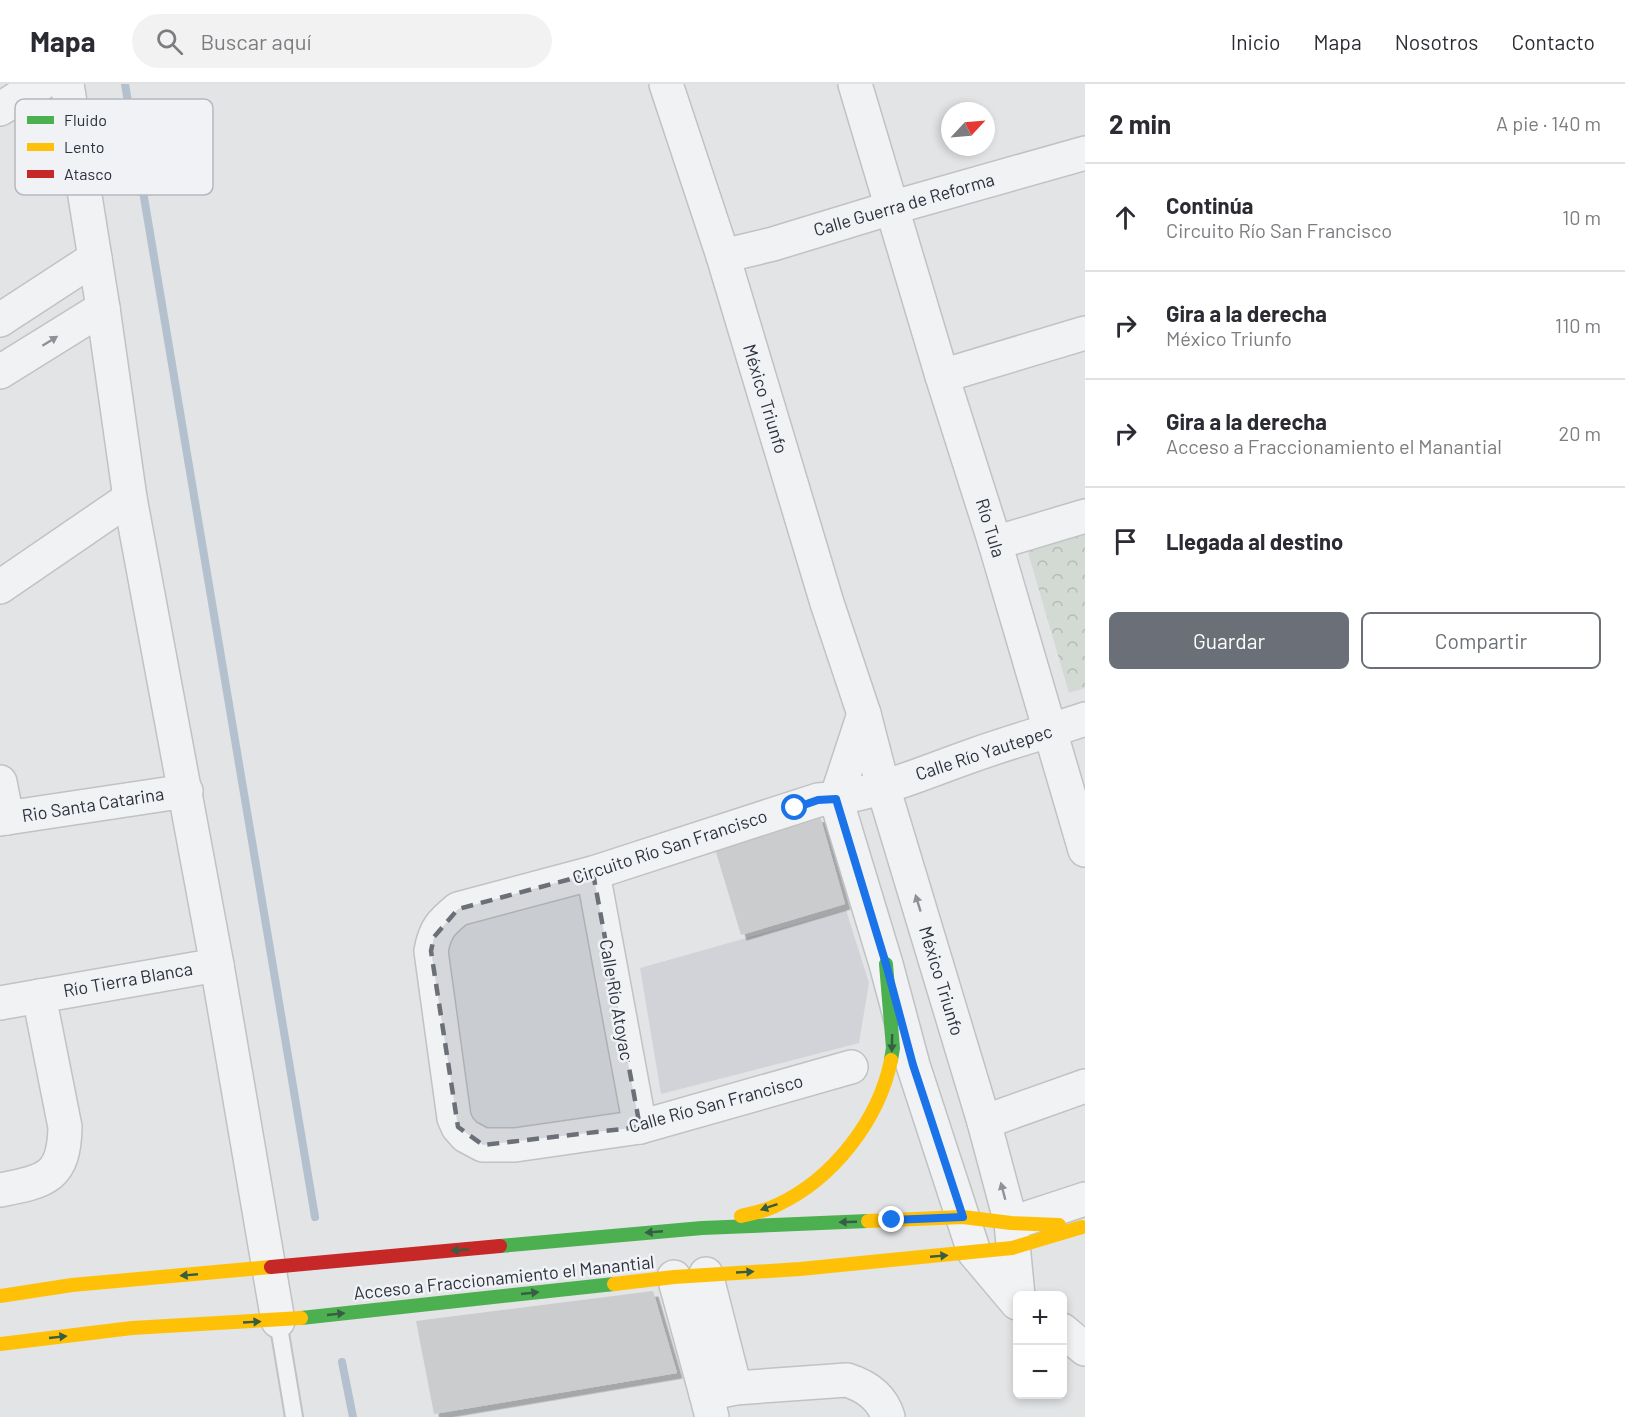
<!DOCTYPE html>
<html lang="es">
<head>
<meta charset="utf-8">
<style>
	:root { --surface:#fff; --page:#f2f2f3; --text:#2b2b33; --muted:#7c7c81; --line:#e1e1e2; --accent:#6b7078 }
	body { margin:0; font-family:Barlow,sans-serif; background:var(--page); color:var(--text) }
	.controls { position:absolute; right:18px; bottom:18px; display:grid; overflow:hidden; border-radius:9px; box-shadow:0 3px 9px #0003 }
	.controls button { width:54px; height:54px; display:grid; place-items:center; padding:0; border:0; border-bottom:2px solid var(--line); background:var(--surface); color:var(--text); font:30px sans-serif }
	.compass { position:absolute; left:941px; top:18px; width:54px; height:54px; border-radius:50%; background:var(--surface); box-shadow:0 3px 9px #0003; rotate:64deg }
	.stop { position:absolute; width:18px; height:18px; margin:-14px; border:4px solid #1a73e8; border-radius:50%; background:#fff }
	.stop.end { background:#1a73e8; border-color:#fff; box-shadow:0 2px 6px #0008 }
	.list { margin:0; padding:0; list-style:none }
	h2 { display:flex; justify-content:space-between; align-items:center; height:78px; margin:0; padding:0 24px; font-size:26px }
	h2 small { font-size:20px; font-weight:400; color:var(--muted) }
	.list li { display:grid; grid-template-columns:39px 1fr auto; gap:18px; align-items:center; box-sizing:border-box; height:108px; padding:0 24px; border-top:2px solid var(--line) }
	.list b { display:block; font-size:22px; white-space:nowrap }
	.list p { margin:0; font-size:20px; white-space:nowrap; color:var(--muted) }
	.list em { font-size:20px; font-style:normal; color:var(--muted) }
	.actions { display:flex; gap:12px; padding:18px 24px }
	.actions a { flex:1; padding:14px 0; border:2px solid var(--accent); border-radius:9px; text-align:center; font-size:21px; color:var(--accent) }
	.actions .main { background:var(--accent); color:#fff }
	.icon { flex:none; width:33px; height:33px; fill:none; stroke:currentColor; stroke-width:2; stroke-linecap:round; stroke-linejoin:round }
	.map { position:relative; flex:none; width:1085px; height:1333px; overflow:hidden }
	header { display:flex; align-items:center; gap:36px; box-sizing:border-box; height:84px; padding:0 30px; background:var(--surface); border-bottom:2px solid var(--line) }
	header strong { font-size:28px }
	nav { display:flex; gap:33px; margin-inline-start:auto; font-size:21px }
	.search { width:420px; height:54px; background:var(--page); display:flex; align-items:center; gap:15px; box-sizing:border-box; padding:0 21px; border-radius:33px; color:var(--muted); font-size:22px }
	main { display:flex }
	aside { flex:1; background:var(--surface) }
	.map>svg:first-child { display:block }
	.built { fill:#d1d3d9 }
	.park { fill:url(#park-crowns) }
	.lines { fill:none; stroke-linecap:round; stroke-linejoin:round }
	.stream { stroke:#b3c0ce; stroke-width:8 }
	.building { fill:#caccce; filter:url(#shadow) }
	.lane-casing { stroke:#c0c2c4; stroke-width:20 }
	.street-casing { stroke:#c0c2c4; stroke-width:36 }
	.lane { stroke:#f1f2f3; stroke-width:16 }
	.street { stroke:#f1f2f3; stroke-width:33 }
	.fast { stroke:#4caf50; stroke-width:14 }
	.slow { stroke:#ffc107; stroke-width:14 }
	.jam { stroke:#c62828; stroke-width:14 }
	.oneway { fill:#8e9298 }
	.oneway2 { fill:#375d44 }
	.route { stroke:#1a73e8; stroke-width:8 }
	.marked { fill:#6b7078; fill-opacity:0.2; stroke:#6b7078; stroke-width:4.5; stroke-dasharray:12 8; stroke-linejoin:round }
	.labels { text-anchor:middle; stroke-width:5; stroke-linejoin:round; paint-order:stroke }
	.street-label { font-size:18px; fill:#2b313d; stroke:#f0f2f5 }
	.key { fill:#f0f2f5; stroke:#b5b8be; stroke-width:1.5 }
	.key-label { font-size:16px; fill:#2b313d }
</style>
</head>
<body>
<header>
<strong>Mapa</strong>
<div class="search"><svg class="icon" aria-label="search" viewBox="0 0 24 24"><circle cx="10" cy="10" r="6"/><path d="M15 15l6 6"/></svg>Buscar aquí</div>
<nav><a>Inicio</a><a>Mapa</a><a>Nosotros</a><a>Contacto</a></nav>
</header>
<main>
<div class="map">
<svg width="1085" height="1333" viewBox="0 0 1085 1333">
	<defs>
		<pattern id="park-crowns" width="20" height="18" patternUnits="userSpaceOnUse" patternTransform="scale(1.5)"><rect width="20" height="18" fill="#d3dad3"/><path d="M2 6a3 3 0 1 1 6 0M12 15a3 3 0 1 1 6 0" fill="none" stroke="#b5bcb6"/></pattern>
		<filter id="shadow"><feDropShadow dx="5.5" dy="5.5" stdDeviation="0" flood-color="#0004"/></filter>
	</defs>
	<rect width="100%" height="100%" fill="#e2e4e6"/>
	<polygon class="built" points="846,826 869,899 859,959 661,1010 640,884"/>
	<polygon class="park" points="1085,448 1085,604 1069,609 1027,465"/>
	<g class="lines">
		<g class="stream">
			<polyline points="125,0 315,1133"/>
			<polyline points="342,1278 353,1333"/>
		</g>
	</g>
	<g class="building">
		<polygon points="820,732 845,820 741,851 715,765"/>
		<polygon points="653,1207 677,1289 434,1330 416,1237"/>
	</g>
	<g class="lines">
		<g class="lane-casing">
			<polyline id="lane" points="278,1237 294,1333"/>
		</g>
		<g class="street-casing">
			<g id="street">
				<polyline points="67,0 103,224 130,414 217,881 278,1237"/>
				<polyline points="666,0 723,172 827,519 864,630 883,703 984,1038 1011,1139 1018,1212"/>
				<polyline points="855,0 942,292 995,459 1085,766"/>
				<polyline points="0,25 41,0"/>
				<polyline points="723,172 773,160 891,124 1085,69"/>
				<polyline points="0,236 95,174"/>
				<polyline points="0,288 103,224"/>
				<polyline points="942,292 1085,249"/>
				<polyline points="995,459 1085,432"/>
				<polyline points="0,503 130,414"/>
				<polyline points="864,630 836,715 886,880 913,981 974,1168 1017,1219"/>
				<polyline points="0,698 7,734"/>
				<polyline points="0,735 186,707"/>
				<polyline points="593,789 640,1043"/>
				<polyline points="0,919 217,881"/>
				<path d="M851,983L640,1043L515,1061H483L466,1052L458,1043L454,1034L431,867C435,845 441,839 458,825L593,789L818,716C870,713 922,689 971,672C1009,658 1047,648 1085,635"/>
				<polyline points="984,1038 1085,1002"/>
				<path d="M0,1106C46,1097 64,1094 65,1043L39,912"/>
				<polyline points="1015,1138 1085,1115"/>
				<polyline points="706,1190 735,1304"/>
				<polyline points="674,1193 706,1310"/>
				<polyline points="1062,1246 1085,1265"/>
				<path d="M712,1333L706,1310L735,1304L847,1296C866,1302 882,1313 888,1333"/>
			</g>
		</g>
		<use href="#lane" class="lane"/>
		<use href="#street" class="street"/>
		<g class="fast">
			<polyline points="886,880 893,964 891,976"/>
			<polyline points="500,1162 702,1144 868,1137"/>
			<polyline points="301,1234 614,1200"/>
		</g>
		<g class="slow">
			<path d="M741,1132C753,1129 766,1127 777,1121C833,1095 879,1036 891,976"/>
			<polyline points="868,1137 963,1133 1011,1139 1059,1141"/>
			<polyline points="614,1200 674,1193 800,1185 1012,1164 1082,1143"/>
			<polyline points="0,1212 72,1201 271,1183"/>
			<polyline points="0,1260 132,1244 301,1234"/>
		</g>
		<polyline class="jam" points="271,1183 500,1162"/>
	</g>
	<defs><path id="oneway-solid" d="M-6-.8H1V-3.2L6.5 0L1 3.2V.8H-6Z" transform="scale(1.5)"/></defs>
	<g class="oneway">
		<use href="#oneway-solid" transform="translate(50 257) rotate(-32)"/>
		<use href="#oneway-solid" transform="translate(918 819) rotate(-107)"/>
		<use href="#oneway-solid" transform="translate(1003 1107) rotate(-105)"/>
	</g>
	<g class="oneway2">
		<use href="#oneway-solid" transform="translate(892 959) rotate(91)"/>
		<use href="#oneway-solid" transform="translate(769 1123) rotate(161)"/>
		<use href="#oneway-solid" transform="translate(848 1138) rotate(178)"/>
		<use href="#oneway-solid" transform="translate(654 1148) rotate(175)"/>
		<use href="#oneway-solid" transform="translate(460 1166) rotate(175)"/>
		<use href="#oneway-solid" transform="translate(939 1172) rotate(-5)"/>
		<use href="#oneway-solid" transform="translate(745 1188) rotate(-3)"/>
		<use href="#oneway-solid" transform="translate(189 1191) rotate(175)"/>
		<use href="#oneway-solid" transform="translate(530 1209) rotate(-6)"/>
		<use href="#oneway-solid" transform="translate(336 1230) rotate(-6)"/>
		<use href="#oneway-solid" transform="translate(252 1238) rotate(-3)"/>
		<use href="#oneway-solid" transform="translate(58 1253) rotate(-6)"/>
	</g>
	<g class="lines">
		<polyline class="route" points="795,724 818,716 836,715 886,880 913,981 963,1133 892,1136"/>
	</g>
	<path class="marked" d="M593,789L640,1043L483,1061L458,1043L431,867L434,853L458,825Z"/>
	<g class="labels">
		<g class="street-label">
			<text transform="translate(904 121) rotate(-16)" y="6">Calle Guerra de Reforma</text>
			<text transform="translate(765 315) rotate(73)" y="6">México Triunfo</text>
			<text transform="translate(990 444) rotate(73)" y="6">Río Tula</text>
			<text transform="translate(984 669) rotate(-18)" y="6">Calle Río Yautepec</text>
			<text transform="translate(93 721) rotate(-9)" y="6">Rio Santa Catarina</text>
			<text transform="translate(670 763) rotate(-18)" y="6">Circuito Río San Francisco</text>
			<text transform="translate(128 896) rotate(-10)" y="6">Río Tierra Blanca</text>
			<text transform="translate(941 897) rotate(73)" y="6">México Triunfo</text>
			<text transform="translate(616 916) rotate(80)" y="6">Calle Río Atoyac</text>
			<text transform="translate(716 1020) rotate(-15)" y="6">Calle Río San Francisco</text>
			<text transform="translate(504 1194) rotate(-6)" y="6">Acceso a Fraccionamiento el Manantial</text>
		</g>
	</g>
	<rect x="15" y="15" width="198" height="96" rx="9" class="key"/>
	<rect x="27" y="32" width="27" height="8" fill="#4caf50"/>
	<rect x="27" y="59" width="27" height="8" fill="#ffc107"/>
	<rect x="27" y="86" width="27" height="8" fill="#c62828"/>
	<g class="key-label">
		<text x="64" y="42">Fluido</text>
		<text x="64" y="69">Lento</text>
		<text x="64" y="96">Atasco</text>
	</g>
</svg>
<div class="controls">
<button>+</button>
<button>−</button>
</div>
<svg class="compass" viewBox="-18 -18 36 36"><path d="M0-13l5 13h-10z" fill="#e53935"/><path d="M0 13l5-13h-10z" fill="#7c7c81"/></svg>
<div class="stop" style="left:795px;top:724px"></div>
<div class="stop end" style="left:892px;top:1136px"></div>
</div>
<aside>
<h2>2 min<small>A pie · 140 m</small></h2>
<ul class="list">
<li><svg class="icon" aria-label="ahead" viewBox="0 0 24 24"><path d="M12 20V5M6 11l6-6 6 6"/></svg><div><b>Continúa</b><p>Circuito Río San Francisco</p></div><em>10 m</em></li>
<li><svg class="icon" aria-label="right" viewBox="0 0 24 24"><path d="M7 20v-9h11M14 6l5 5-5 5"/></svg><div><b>Gira a la derecha</b><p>México Triunfo</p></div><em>110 m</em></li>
<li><svg class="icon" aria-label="right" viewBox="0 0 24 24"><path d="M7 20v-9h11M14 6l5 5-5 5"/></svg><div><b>Gira a la derecha</b><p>Acceso a Fraccionamiento el Manantial</p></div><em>20 m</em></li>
<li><svg class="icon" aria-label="arrive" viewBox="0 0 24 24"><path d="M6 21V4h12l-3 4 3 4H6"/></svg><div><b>Llegada al destino</b></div></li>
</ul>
<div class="actions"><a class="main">Guardar</a><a>Compartir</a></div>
</aside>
</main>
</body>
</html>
